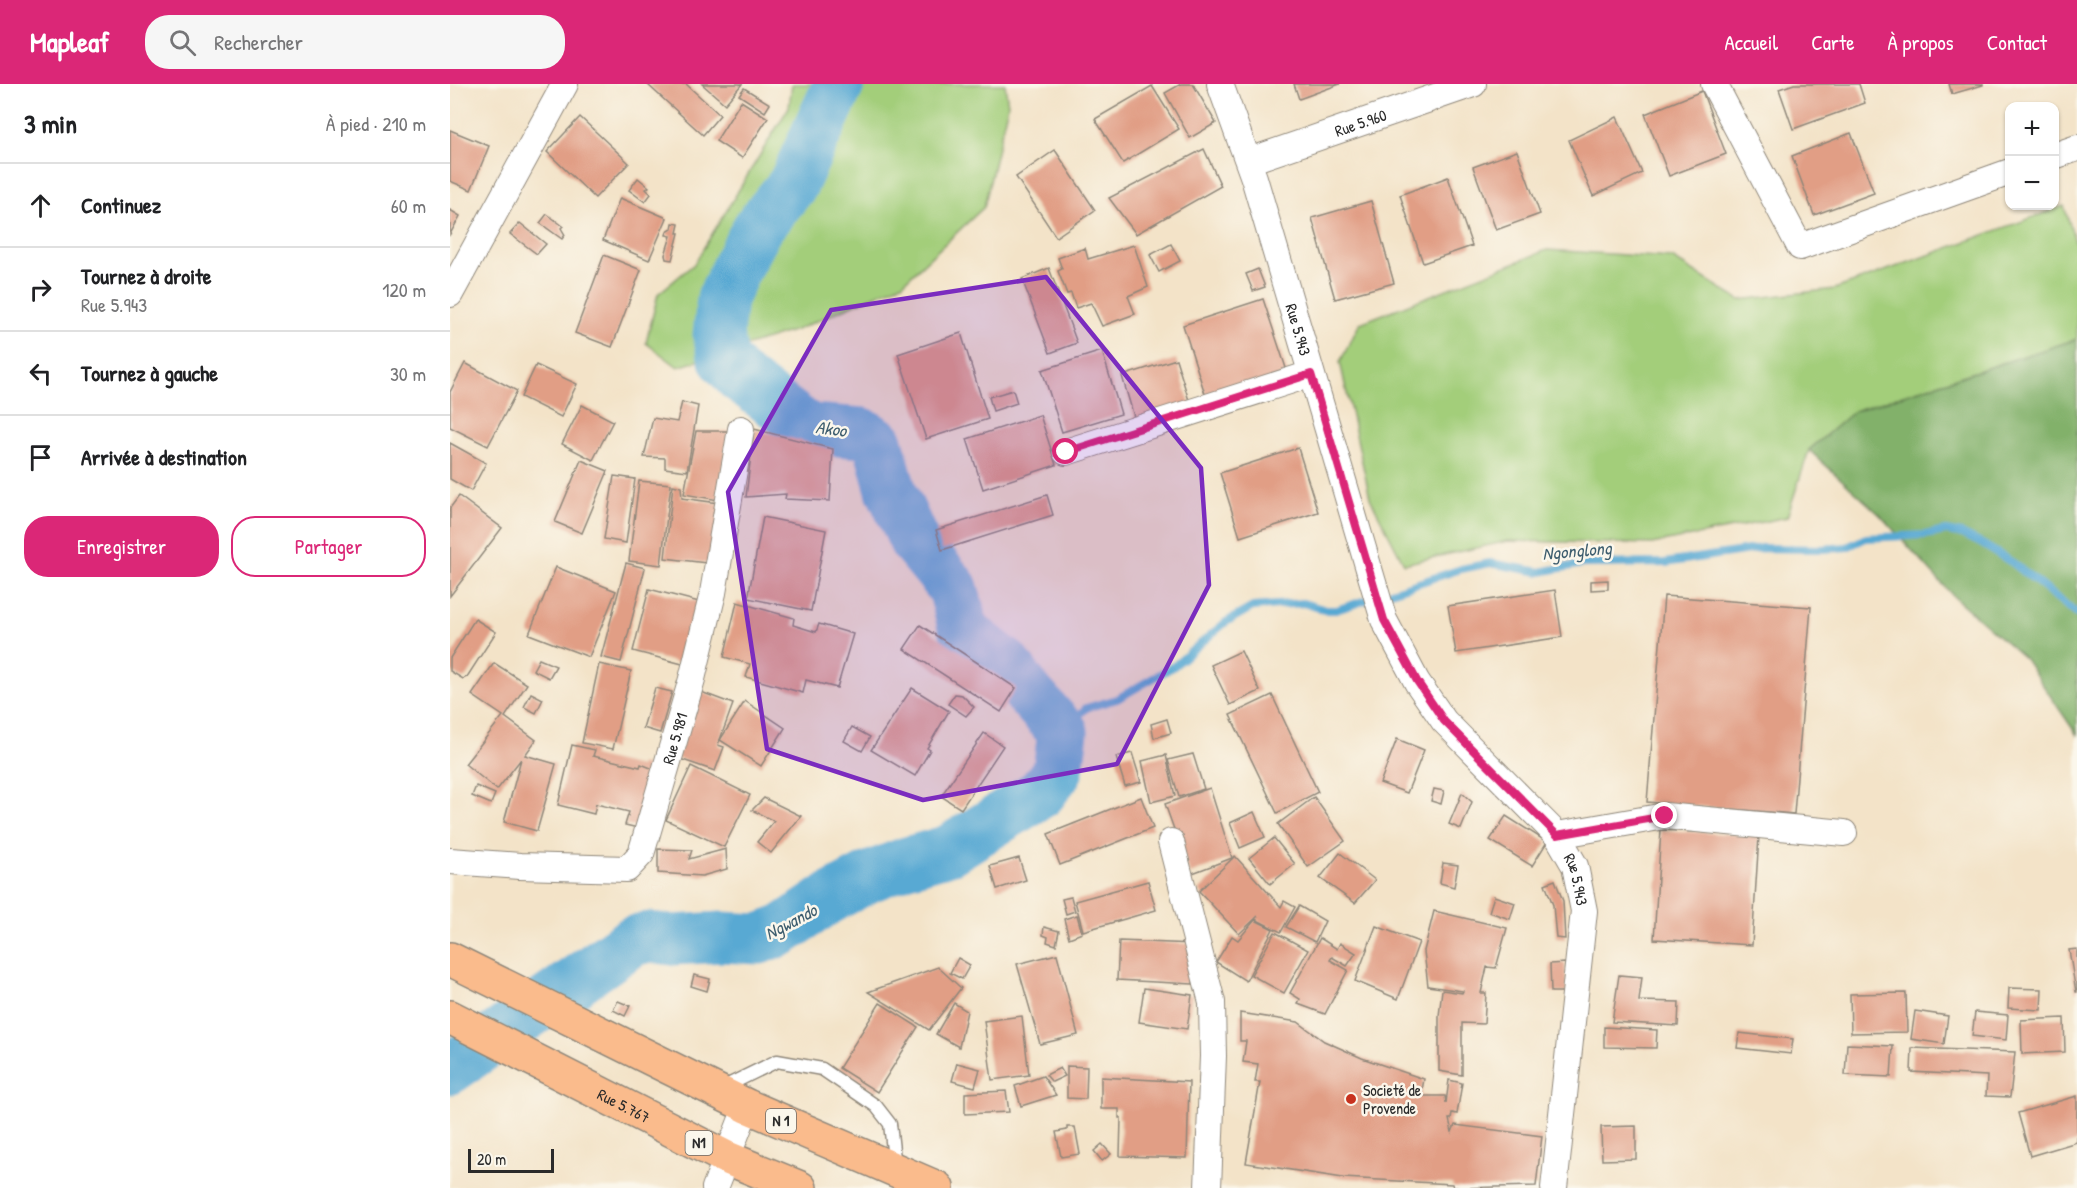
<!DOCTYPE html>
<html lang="fr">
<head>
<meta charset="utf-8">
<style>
	:root { --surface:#fff; --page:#f6f6f6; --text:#202124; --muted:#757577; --line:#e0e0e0; --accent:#db2777 }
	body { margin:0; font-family:"Patrick Hand",sans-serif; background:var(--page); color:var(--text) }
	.controls { position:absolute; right:18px; top:18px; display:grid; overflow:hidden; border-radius:12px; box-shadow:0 2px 4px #0004 }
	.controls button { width:54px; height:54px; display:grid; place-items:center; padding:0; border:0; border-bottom:2px solid var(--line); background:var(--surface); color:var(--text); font:30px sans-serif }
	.scale { position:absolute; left:18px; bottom:15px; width:86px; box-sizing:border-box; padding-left:6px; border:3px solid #2b2b2b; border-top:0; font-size:16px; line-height:21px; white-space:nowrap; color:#2b2b2b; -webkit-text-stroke:4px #fbf7ec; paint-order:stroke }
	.stop { position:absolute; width:18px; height:18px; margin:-14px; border:4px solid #db2777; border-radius:50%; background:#fff }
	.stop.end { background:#db2777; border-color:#fff; box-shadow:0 2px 6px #0008 }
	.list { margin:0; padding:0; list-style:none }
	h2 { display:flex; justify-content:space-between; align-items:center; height:78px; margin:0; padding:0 24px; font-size:26px }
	h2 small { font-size:20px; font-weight:400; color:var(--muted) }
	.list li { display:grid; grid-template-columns:39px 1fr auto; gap:18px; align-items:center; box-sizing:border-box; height:84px; padding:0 24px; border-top:2px solid var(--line) }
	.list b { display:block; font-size:22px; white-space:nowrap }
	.list p { margin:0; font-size:20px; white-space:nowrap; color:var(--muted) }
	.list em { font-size:20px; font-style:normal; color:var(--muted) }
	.actions { display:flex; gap:12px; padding:18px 24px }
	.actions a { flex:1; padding:14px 0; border:2px solid var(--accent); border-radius:24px; text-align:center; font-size:21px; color:var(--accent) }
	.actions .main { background:var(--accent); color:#fff }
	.icon { flex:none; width:33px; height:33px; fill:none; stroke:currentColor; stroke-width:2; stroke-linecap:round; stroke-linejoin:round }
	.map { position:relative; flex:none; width:1627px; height:1104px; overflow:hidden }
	header { display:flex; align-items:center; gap:36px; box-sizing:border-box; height:84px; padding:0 30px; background:var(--accent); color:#fff }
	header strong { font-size:28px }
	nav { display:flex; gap:33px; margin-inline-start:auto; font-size:21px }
	.search { width:420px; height:54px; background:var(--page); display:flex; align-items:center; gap:15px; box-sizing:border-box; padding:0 21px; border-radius:24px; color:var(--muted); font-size:22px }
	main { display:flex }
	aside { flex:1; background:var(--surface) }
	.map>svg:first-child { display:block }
	.green { fill:#a3ce7a; stroke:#677c52; stroke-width:1.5 }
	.forest { fill:#82b16a; stroke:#566e4a; stroke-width:1.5 }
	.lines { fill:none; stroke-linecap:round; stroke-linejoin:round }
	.stream { stroke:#58a9d3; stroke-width:8 }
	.river { stroke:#58a9d3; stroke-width:51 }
	.building { fill:#e19e85 }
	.service-casing { stroke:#8f877a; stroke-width:15 }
	.minor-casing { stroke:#8f877a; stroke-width:28 }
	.trunk-casing { stroke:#8f877a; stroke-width:36 }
	.service { stroke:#fff; stroke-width:12 }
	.minor { stroke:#fff; stroke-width:26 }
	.trunk { stroke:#fabb8c; stroke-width:33 }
	.route { stroke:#db2777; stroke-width:8 }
	.marked { fill:#7b2cbf; fill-opacity:0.2; stroke:#7b2cbf; stroke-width:4.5; stroke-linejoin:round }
	.poi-dot { fill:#c8321e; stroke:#fbf7ec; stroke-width:2 }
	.labels { text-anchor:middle; stroke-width:5; stroke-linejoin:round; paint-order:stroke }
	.shield { fill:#fbf7ec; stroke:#696865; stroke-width:1.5 }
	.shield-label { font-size:15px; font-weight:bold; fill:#2b2b2b }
	.street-label { font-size:16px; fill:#2b2b2b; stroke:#fbf7ec }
	.poi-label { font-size:16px; fill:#2b2b2b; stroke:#fbf7ec; text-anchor:start }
	.water-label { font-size:18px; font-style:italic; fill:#3d5d6e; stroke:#fbf7ec }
</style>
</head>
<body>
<header>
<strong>Mapleaf</strong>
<div class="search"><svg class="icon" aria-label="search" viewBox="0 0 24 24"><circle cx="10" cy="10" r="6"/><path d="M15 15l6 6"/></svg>Rechercher</div>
<nav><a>Accueil</a><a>Carte</a><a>À propos</a><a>Contact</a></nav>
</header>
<main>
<aside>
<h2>3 min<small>À pied · 210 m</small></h2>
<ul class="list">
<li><svg class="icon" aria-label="ahead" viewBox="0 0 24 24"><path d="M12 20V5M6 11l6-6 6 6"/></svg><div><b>Continuez</b></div><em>60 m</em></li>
<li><svg class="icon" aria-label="right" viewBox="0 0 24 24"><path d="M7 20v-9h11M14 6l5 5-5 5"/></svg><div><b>Tournez à droite</b><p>Rue 5.943</p></div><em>120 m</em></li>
<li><svg class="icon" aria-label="left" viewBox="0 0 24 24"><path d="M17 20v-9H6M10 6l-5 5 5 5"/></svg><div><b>Tournez à gauche</b></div><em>30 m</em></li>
<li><svg class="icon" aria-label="arrive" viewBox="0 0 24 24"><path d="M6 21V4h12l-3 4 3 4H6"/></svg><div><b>Arrivée à destination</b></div></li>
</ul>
<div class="actions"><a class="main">Enregistrer</a><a>Partager</a></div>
</aside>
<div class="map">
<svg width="1627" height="1104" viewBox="0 0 1627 1104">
	<rect width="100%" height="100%" fill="#fbf7ec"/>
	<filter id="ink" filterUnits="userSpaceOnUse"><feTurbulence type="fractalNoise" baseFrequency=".0167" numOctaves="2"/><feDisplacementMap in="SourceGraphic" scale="12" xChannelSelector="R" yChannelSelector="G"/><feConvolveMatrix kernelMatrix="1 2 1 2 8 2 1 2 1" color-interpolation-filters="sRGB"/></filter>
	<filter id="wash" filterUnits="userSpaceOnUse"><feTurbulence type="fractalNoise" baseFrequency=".008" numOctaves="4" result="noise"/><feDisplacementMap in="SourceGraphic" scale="24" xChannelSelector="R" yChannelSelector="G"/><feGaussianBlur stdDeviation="1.35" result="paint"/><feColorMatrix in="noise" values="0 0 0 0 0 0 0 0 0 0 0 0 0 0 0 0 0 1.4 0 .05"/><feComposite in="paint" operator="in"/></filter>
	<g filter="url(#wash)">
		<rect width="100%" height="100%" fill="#f3e3c8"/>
		<g class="green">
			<polygon points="342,0 555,0 558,21 534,123 452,200 346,246 228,283 196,259 208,210 244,180 339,23"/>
			<polygon points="1614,122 1627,163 1627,255 1404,327 1359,366 1337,433 1202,460 1058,457 954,480 920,414 890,278 910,239 1097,166 1222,174 1289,216 1385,205"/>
		</g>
		<polygon class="forest" points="1627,255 1627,651 1575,575 1503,512 1430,431 1359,366 1404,327"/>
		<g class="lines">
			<polyline class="stream" points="613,648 636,624 667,615 724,582 776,538 803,523 853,519 876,526 886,526 1011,485 1040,479 1090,488 1132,480 1215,479 1312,464 1372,465 1397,463 1416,454 1475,451 1496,447 1512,450 1532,460 1563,479 1627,530"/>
			<polyline class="river" points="0,985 183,857 199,853 222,856 272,853 309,855 331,847 378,815 419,793 457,778 499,766 591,709 608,686 613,648 578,609 557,581 521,553 513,542 503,504 464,457 441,406 428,358 413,349 362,345 352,340 288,292 274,276 268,251 272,215 287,182 308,143 343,100 389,0"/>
		</g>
		<g id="blocks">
			<g class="building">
				<polygon points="197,0 236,0 270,31 253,51"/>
				<polygon points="252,0 292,0 275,20"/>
				<polygon points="731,0 743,0 766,39 740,54 715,9"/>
				<polygon points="844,0 890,0 849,15"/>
				<polygon points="1344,0 1409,0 1415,19 1343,45 1329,5"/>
				<polygon points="1499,0 1533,0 1533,1 1502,10"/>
				<polygon points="702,2 729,45 673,79 645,35"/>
				<polygon points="294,4 320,20 315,28 289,11"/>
				<polygon points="1252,7 1276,70 1219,92 1195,30"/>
				<polygon points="291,17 318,34 292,74 266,57"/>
				<polygon points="130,33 179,79 145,114 97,68"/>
				<polygon points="1167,33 1192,89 1143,112 1119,56"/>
				<polygon points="0,46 39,62 21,106 0,97"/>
				<polygon points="1401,49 1424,109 1364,131 1342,72"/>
				<polygon points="754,65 771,102 686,150 659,114"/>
				<polygon points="605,66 645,126 606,153 566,93"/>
				<polygon points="1067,67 1090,130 1046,146 1023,83"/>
				<polygon points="998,93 1022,162 973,179 950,111"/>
				<polygon points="188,94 199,103 196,105 201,110 195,118 179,106"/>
				<polygon points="170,114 217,134 199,176 153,156"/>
				<polygon points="921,117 944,199 885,215 862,134"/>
				<polygon points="0,126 10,132 0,150"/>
				<polygon points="97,130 113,142 111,144 115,151 112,155 90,139"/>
				<polygon points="70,139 96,160 87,170 60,150"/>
				<polygon points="223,139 229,140 227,149 229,149 222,176 216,175 215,171 221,152 216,151 217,148 222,145"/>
				<polygon points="721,160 730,177 709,188 700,171"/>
				<polygon points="684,161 698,203 678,212 685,230 652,242 641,219 626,224 621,209 617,210 608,187 612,185 608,174 635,164 638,175"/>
				<polygon points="154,171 191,186 162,263 125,249"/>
				<polygon points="599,184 627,259 600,269 572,195"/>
				<polygon points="808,185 815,203 803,207 796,190"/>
				<polygon points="813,215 838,290 757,316 733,241"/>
				<polygon points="511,249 538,335 476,355 448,270"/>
				<polygon points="652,267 671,330 612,348 592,286"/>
				<polygon points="726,275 742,326 687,343 672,292"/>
				<polygon points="15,279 67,307 38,362 0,343 0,308"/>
				<polygon points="86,281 127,300 111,333 71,313"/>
				<polygon points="563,306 567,319 543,327 539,313"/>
				<polygon points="232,318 248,322 237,387 215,384 215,374 194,373 203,334 227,338"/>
				<polygon points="132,321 163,337 143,376 112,360"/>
				<polygon points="590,331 606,381 533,405 517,355"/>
				<polygon points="304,345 383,365 380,417 335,415 336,410 296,413"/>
				<polygon points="246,347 279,347 268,416 234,410"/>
				<polygon points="0,359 36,379 21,407 0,395"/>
				<polygon points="848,364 868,428 790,453 770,389"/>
				<polygon points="131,376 158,387 132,449 105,438"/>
				<polygon points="164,392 185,395 176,459 154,455"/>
				<polygon points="189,397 221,400 211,481 179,477"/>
				<polygon points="223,401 231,403 232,414 283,421 273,481 215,474"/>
				<polygon points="597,411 603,431 492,466 486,446"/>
				<polygon points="9,412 52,444 0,512 0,424"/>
				<polygon points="313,433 376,446 361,527 298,514"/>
				<polygon points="176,479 195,484 171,578 151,573"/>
				<polygon points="106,483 166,507 139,573 79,550"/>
				<polygon points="1158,496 1158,505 1141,506 1141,497"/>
				<polygon points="199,505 257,520 240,582 183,567"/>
				<polygon points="1105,506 1112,553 1006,569 998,522"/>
				<polygon points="1214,512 1361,523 1344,730 1197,718"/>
				<polygon points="287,518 344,534 343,541 366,548 369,540 403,550 387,604 356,596 353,609 296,593 300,580 274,573"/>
				<polygon points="25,535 46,548 17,593 13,595 0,587 0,574"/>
				<polygon points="470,541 566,604 551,628 454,565"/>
				<polygon points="791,567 810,607 780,621 761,581"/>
				<polygon points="89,575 106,582 99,594 83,586"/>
				<polygon points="44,579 77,600 55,633 86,656 75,671 106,680 87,747 54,738 71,675 47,706 15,680 53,632 22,611"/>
				<polygon points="149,580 181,587 163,665 132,659"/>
				<polygon points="205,604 222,608 210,649 193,644"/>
				<polygon points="462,604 499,627 477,664 480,666 465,692 421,666"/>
				<polygon points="251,608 283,620 268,661 274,663 265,687 227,674"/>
				<polygon points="81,609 93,615 86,629 74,623"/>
				<polygon points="505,610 512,611 524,623 516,632 498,620"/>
				<polygon points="822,611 868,708 827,729 780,631"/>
				<polygon points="295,617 335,644 311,682 270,656"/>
				<polygon points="717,635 721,649 704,654 701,640"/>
				<polygon points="402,643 420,653 412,667 394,657"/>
				<polygon points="534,649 553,662 511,725 491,712"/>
				<polygon points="947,655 974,666 957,709 930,699"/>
				<polygon points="122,661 145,666 143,672 190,683 191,680 211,688 197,746 175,741 179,728 146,720 144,730 108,721"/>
				<polygon points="682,669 691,698 675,702 666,673"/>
				<polygon points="743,670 754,705 729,713 718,676"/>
				<polygon points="716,671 725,712 701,718 692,677"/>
				<polygon points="241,682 300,711 274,763 216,736"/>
				<polygon points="26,702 45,710 41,720 22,712"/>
				<polygon points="760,704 782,774 740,790 715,720"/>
				<polygon points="984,705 994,707 991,720 981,717"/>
				<polygon points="1012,709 1022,718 1011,745 999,740"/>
				<polygon points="691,713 703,744 610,781 598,750"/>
				<polygon points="864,713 895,757 858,783 828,740"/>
				<polygon points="314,714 351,732 321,769 307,758 324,737 302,726"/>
				<polygon points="804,728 815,753 790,764 780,739"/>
				<polygon points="1056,732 1097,758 1082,782 1040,756"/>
				<polygon points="1211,746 1309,752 1302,861 1204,855"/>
				<polygon points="824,754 845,780 820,800 799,774"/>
				<polygon points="208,765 242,766 239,775 276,765 277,785 252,792 208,789"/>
				<polygon points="890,769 925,796 905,819 870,794"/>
				<polygon points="785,772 831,823 834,817 845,823 831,848 805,835 808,832 789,850 749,807"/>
				<polygon points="569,774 576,796 547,805 540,782"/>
				<polygon points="993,779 1008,781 1004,803 990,799"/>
				<polygon points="1105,796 1113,817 1115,855 1106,854 1103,821 1095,800"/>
				<polygon points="698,797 706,826 633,847 625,817"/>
				<polygon points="1044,812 1065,819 1060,835 1039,828"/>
				<polygon points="621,813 625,827 616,830 612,815"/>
				<polygon points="849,822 875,837 865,858 836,843"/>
				<polygon points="984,827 1057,844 1046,884 1037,883 1031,909 1036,909 1034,940 1012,939 1012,991 989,987 989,932 992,906 1012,909 1013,907 978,902 974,867"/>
				<polygon points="627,831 632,849 619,854 614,835"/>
				<polygon points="805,836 823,845 796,897 766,878 782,852 788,856"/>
				<polygon points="926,842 969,858 948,915 905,897"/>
				<polygon points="594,843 609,847 606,861 597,858 598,853 593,851"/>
				<polygon points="825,848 858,866 834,909 801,891"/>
				<polygon points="870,854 887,865 890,859 906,869 897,882 882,873 880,876 898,886 875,930 848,920 850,915 840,909"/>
				<polygon points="669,857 745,860 743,900 667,896"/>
				<polygon points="1627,865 1627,908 1626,908 1619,866"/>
				<polygon points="607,870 628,951 590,960 567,880"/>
				<polygon points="508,874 520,881 512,895 500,889"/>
				<polygon points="1115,879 1117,908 1101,908 1100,880"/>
				<polygon points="488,883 511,904 479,946 418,908"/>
				<polygon points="244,891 260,895 257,907 241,902"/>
				<polygon points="1169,891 1192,893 1189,917 1229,918 1228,942 1162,938"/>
				<polygon points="694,904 742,911 737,945 689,938"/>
				<polygon points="1559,904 1592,905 1591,926 1558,924"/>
				<polygon points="1456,909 1457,948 1401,949 1400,910"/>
				<polygon points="168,917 180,922 175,932 163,926"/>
				<polygon points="430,919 468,943 427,1008 389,984"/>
				<polygon points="504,919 517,927 509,963 486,950"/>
				<polygon points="1465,927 1498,932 1494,960 1461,955"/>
				<polygon points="1525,928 1558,931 1556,956 1522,952"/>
				<polygon points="790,929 848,938 874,957 912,974 974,995 971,1012 995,1012 996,1019 999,996 1012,999 1007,1030 1002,1029 1001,1035 999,1035 1002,1048 1005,1041 1092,1052 1086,1102 1011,1104 1003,1103 1002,1100 893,1094 796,1079 810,998 805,998 808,980 793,978 796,957 790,957"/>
				<polygon points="572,932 579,991 542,996 534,937"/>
				<polygon points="1614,934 1615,968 1572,970 1571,936"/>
				<polygon points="1154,943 1207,946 1206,964 1154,963"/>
				<polygon points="1289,949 1343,955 1341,970 1287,964"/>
				<polygon points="1397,960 1443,962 1441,993 1395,991"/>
				<polygon points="1462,964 1565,968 1560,1013 1536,1012 1537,992 1461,988"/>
				<polygon points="507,979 530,985 525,1003 502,997"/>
				<polygon points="617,982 637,983 636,1015 617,1014"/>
				<polygon points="610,984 615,992 602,998 596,991"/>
				<polygon points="593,992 606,1011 571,1022 565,1002"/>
				<polygon points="651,993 739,998 737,1074 670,1072 671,1034 669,1034 669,1025 651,1025"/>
				<polygon points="556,1007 559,1028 515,1030 515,1009"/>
				<polygon points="1627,1012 1627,1058 1580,1072 1568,1029"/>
				<polygon points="1186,1042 1186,1075 1152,1076 1151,1043"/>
				<polygon points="617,1043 625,1043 630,1070 611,1073 606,1048 617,1046"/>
				<polygon points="652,1060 661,1070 652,1077 644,1067"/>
			</g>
		</g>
	</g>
	<g filter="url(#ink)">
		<use href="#blocks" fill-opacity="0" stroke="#8f877a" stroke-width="1.5"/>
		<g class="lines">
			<g class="service-casing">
				<polyline id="service" points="270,1005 327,977 372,985 426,1022 440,1040 445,1083"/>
			</g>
			<g class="minor-casing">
				<g id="minor">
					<path id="s1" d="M770,0L804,94L934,536L967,598L994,637L1107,751L1125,782L1134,827L1104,1104"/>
					<polyline points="1264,0 1350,163 1560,88"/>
					<polyline points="1604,72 1627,64"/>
					<path id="s2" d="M799,77L1023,0"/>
					<polyline points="0,210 115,0"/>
					<polyline points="616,368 861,290"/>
					<polyline points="1107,751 1215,732 1394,749"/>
					<polyline points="721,758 762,918 763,972 758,1104"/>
					<path id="s3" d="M0,777L70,782L177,785L191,770L242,595L263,509L291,345"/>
					<polyline points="265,1104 297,1022"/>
				</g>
			</g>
			<g class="trunk-casing">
				<g id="trunk">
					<polyline points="0,875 297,1022 487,1104"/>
					<path id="s4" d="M0,933L275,1073L350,1104"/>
				</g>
			</g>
			<use href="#service" class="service"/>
			<use href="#minor" class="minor"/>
			<use href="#trunk" class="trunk"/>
		</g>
	</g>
	<g class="lines" filter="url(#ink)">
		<polyline class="route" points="616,368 861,290 934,536 967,597 994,637 1107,751 1215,732"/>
	</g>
	<path class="marked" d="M596,193L751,384L759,501L667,680L473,716L317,665L278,408L381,226Z"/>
	<circle class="poi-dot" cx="901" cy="1015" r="6"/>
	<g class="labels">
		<g class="shield">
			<rect x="316" y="1025" width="30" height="24" rx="4.5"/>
			<rect x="235.5" y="1047" width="27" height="24" rx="4.5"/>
		</g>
		<g class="shield-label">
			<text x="331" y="1042">N 1</text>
			<text x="249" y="1064">N1</text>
		</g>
		<g class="street-label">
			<text dy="6" stroke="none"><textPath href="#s2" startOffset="118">Rue 5.960</textPath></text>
			<text dy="6" stroke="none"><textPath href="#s1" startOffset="258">Rue 5.943</textPath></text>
			<text dy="6" stroke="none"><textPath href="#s3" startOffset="318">Rue 5.981</textPath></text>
			<text dy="6" stroke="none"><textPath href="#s1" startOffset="888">Rue 5.943</textPath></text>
			<text dy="6" stroke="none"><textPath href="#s4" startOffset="195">Rue 5.767</textPath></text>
		</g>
		<g class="poi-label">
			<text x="913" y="1012">Societé de<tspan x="913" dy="18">Provende</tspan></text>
		</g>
		<g class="water-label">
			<text transform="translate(381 345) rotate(7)" y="6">Akoo</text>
			<text transform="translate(1127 467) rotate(-5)" y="6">Ngonglong</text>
			<text transform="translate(341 838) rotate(-28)" y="6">Ngwando</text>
		</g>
	</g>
</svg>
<div class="controls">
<button>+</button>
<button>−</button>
</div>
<div class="scale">20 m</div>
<div class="stop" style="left:616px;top:368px"></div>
<div class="stop end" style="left:1215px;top:732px"></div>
</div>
</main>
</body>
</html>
